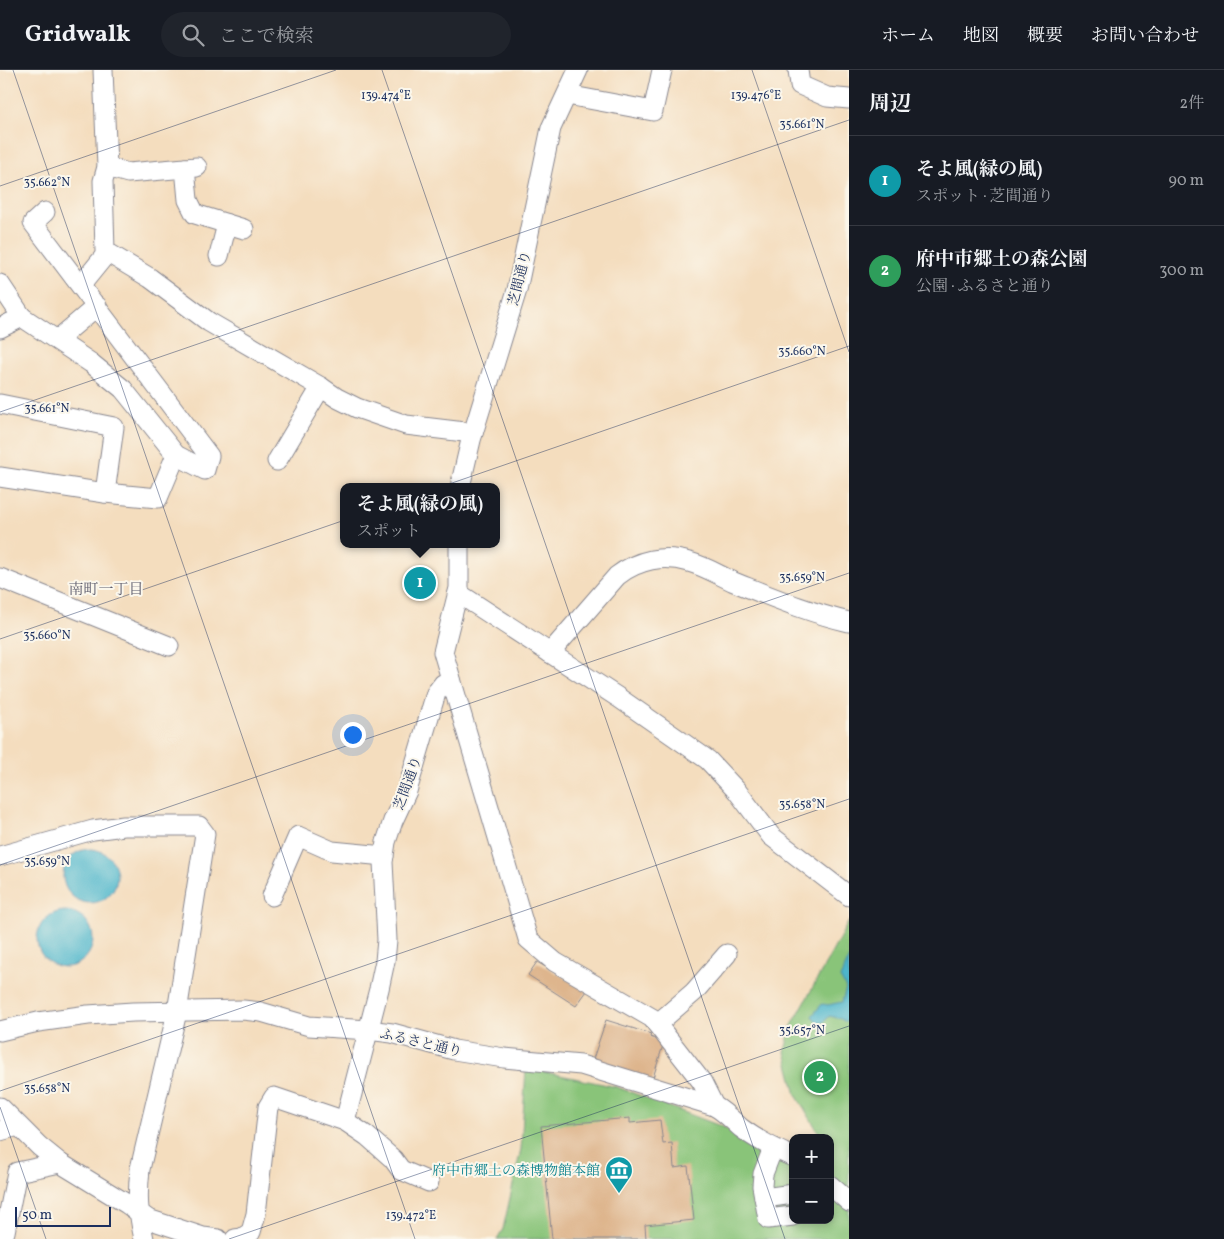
<!DOCTYPE html>
<html lang="ja">
<head>
<meta charset="utf-8">
<style>
	:root { --surface:#171b24; --page:#20242c; --text:#f1f3f6; --muted:#9ea1a6; --line:#363941; --accent:#ea580c }
	body { margin:0; font-family:Vollkorn,"Noto Serif JP",serif; background:var(--page); color:var(--text) }
	.controls { position:absolute; right:15px; bottom:15px; display:grid; overflow:hidden; border-radius:10px; box-shadow:0 2px 8px #0003 }
	.controls button { width:45px; height:45px; display:grid; place-items:center; padding:0; border:0; border-bottom:1px solid var(--line); background:var(--surface); color:var(--text); font:25px sans-serif }
	.scale { position:absolute; left:15px; bottom:12px; width:96px; box-sizing:border-box; padding-left:5px; border:2px solid #1b2f5e; border-top:0; font-size:14px; line-height:18px; white-space:nowrap; color:#1b2f5e; -webkit-text-stroke:4px #fbf7ec; paint-order:stroke }
	.you { position:absolute; left:352px; top:664px; width:18px; height:18px; margin:-12px; border:4px solid #fff; border-radius:50%; background:#1a73e8; box-shadow:0 0 0 8px #1a73e833 }
	.badge { display:grid; place-items:center; width:32px; height:32px; border-radius:50%; background:var(--accent); color:#fff; font-size:16px; font-weight:700 }
	.pin { position:absolute; translate:-50% -50%; border:2px solid #fff; box-shadow:0 1px 5px #0006 }
	.popup { position:absolute; left:340px; top:413px; width:160px; height:65px; box-sizing:border-box; display:grid; place-content:center; border-radius:10px; background:var(--surface); filter:drop-shadow(0 1px 4px #0005); font-size:16px; white-space:nowrap; color:var(--muted) }
	.popup b { font-size:19px; color:var(--text) }
	.popup::after { content:''; position:absolute; left:50%; top:100%; margin-left:-10px; border:10px solid transparent; border-top-color:var(--surface) }
	.list { margin:0; padding:0; list-style:none }
	h2 { display:flex; justify-content:space-between; align-items:center; height:65px; margin:0; padding:0 20px; font-size:21px }
	h2 small { font-size:16px; font-weight:400; color:var(--muted) }
	.list li { display:grid; grid-template-columns:32px 1fr auto; gap:15px; align-items:center; box-sizing:border-box; height:90px; padding:0 20px; border-top:1px solid var(--line) }
	.list b { display:block; font-size:19px; white-space:nowrap }
	.list p { margin:0; font-size:16px; white-space:nowrap; color:var(--muted) }
	.list em { font-size:16px; font-style:normal; color:var(--muted) }
	.icon { flex:none; width:28px; height:28px; fill:none; stroke:currentColor; stroke-width:2; stroke-linecap:round; stroke-linejoin:round }
	.map { position:relative; flex:none; width:849px; height:1169px; overflow:hidden }
	header { display:flex; align-items:center; gap:30px; box-sizing:border-box; height:70px; padding:0 25px; background:var(--surface); border-bottom:1px solid var(--line) }
	header strong { font-size:24px }
	nav { display:flex; gap:28px; margin-inline-start:auto; font-size:18px }
	.search { width:350px; height:45px; background:var(--page); display:flex; align-items:center; gap:12px; box-sizing:border-box; padding:0 18px; border-radius:28px; color:var(--muted); font-size:19px }
	main { display:flex }
	aside { flex:1; background:var(--surface) }
	.map>svg:first-child { display:block }
	.green { fill:#89c479; stroke:#527a6c }
	.water { fill:#4db6cb; stroke:#347294 }
	.building { fill:#deb58d }
	.lines { fill:none; stroke-linecap:round; stroke-linejoin:round }
	.minor-casing { stroke:#88868e; stroke-width:21 }
	.minor { stroke:#fff; stroke-width:19 }
	.ticks { fill:none; stroke:#1b2f5e; stroke-width:1; stroke-opacity:0.45 }
	.labels { text-anchor:middle; stroke-width:4; stroke-linejoin:round; paint-order:stroke }
	.street-label { font-size:14px; fill:#1b2f5e; stroke:#fbf7ec }
	.culture-label { font-size:14px; fill:#0d838f; stroke:#fbf7ec; text-anchor:end }
	.neighbourhood-label { font-size:15px; fill:#5f5e6e; stroke:#fbf7ec }
	.ticks-label { font-size:12px; text-anchor:middle; fill:#1b2f5e; stroke:#fbf7ec; stroke-width:4; stroke-linejoin:round; paint-order:stroke }
</style>
</head>
<body>
<header>
<strong>Gridwalk</strong>
<div class="search"><svg class="icon" aria-label="search" viewBox="0 0 24 24"><circle cx="10" cy="10" r="6"/><path d="M15 15l6 6"/></svg>ここで検索</div>
<nav><a>ホーム</a><a>地図</a><a>概要</a><a>お問い合わせ</a></nav>
</header>
<main>
<div class="map">
<svg width="849" height="1169" viewBox="0 0 849 1169">
	<rect width="100%" height="100%" fill="#fbf7ec"/>
	<filter id="ink" filterUnits="userSpaceOnUse"><feTurbulence type="fractalNoise" baseFrequency=".02" numOctaves="2"/><feDisplacementMap in="SourceGraphic" scale="10" xChannelSelector="R" yChannelSelector="G"/><feConvolveMatrix kernelMatrix="1 2 1 2 8 2 1 2 1" color-interpolation-filters="sRGB"/></filter>
	<filter id="wash" filterUnits="userSpaceOnUse"><feTurbulence type="fractalNoise" baseFrequency=".0096" numOctaves="4" result="noise"/><feDisplacementMap in="SourceGraphic" scale="20" xChannelSelector="R" yChannelSelector="G"/><feGaussianBlur stdDeviation="1.12" result="paint"/><feColorMatrix in="noise" values="0 0 0 0 0 0 0 0 0 0 0 0 0 0 0 0 0 1.4 0 .05"/><feComposite in="paint" operator="in"/></filter>
	<g filter="url(#wash)">
		<rect width="100%" height="100%" fill="#f4ddbe"/>
		<polygon class="green" points="849,851 849,1169 497,1169 503,1159 521,1079 526,998 617,1017 747,1066 793,1094 793,1150 830,1150 830,1068 822,1068 796,1025 785,982 790,959"/>
		<g class="water">
			<circle cx="90" cy="806" r="27"/>
			<circle cx="65" cy="869" r="28"/>
			<polygon points="849,888 849,950 846,952 839,948 829,946 824,952 818,953 812,946 822,934 828,935 842,932 846,918 840,908"/>
		</g>
		<g id="blocks">
			<g class="building">
				<polygon points="537,892 587,921 576,936 528,905"/>
				<polygon points="606,950 651,964 650,967 664,972 652,1011 592,992"/>
				<polygon points="630,1048 630,1053 660,1050 663,1074 672,1073 674,1098 688,1096 694,1150 645,1155 646,1169 552,1169 541,1056"/>
			</g>
		</g>
	</g>
	<g filter="url(#ink)">
		<use href="#blocks" fill-opacity="0" stroke="#88868e" stroke-width="1"/>
		<g class="lines">
			<g class="minor-casing">
				<g id="minor">
					<polyline points="103,0 107,97 103,111 105,181 150,208 209,252 321,317 337,328 357,338 406,355 473,363"/>
					<polyline points="798,0 800,15 827,27 849,29"/>
					<polyline points="567,25 653,41 662,0"/>
					<polyline points="107,97 128,103 197,97"/>
					<polyline points="185,98 188,130 195,144 244,159"/>
					<polyline points="219,186 227,154"/>
					<polyline points="0,214 22,247 0,258"/>
					<polyline points="81,215 107,183"/>
					<polyline points="22,247 91,293 123,319 176,385 205,400 209,386 33,153 45,142"/>
					<polyline points="57,270 97,236"/>
					<polyline points="0,334 114,357 105,423"/>
					<polyline points="277,391 321,317"/>
					<polyline points="0,407 105,423 158,428 176,385"/>
					<polyline points="460,417 471,370 517,220 551,58 578,0"/>
					<polyline points="459,474 459,518 443,582 528,869 555,892 652,948 702,1012 714,1036"/>
					<polyline points="0,508 169,576"/>
					<polyline points="458,523 619,628 708,690 737,721 771,766 849,826"/>
					<path d="M550,583L617,506C637,490 664,484 689,492C704,496 719,505 734,512C772,527 810,543 849,552"/>
					<path d="M0,786L93,760L124,756H199L205,764L177,942L140,1099C137,1126 138,1142 144,1169"/>
					<polyline points="272,826 298,766 332,781 384,786"/>
					<polyline points="657,954 694,922 727,884"/>
					<path d="M0,961L38,952L88,945L133,942L243,940L261,942L309,956L368,960L392,963L454,980L504,988L581,995L714,1036C725,1042 732,1050 741,1058C757,1070 775,1079 793,1087"/>
					<polyline points="0,1037 39,1076 60,1093 127,1134 148,1149 203,1167 218,1169"/>
					<polyline points="345,1051 367,1066 393,1089 401,1100 429,1112"/>
					<polyline points="0,1061 18,1056"/>
					<polyline points="773,1078 763,1104 762,1116 768,1149 793,1146"/>
					<polyline points="830,1115 849,1132"/>
					<polyline points="764,1128 793,1124"/>
					<polyline points="1,1169 5,1162 17,1102 60,1093"/>
					<polyline points="235,1169 242,1168 251,1162 256,1144 268,1037 274,1027 345,1051 379,919 385,891 387,870 383,792 386,772 393,751 407,721 436,623 443,614 451,609"/>
				</g>
			</g>
			<use href="#minor" class="minor"/>
		</g>
	</g>
	<path class="ticks" d="M13,0L415,1169M382,0L785,1169M752,0L849,282M0,116L336,0M0,342L849,50M0,569L849,276M0,795L849,503M0,1021L849,729M0,1037L46,1169M229,1169L849,956"/>
	<defs>
		<g id="museum-pin" transform="scale(1.4375)"><path d="M0 17L-7.5 6A9.5 9.5 0 1 1 7.5 6Z" fill="#0f9aa8" stroke="#fbf7ec"/><path d="M0-6L6-3V-2H-6V-3ZM-5-1h2V3h-2ZM-1-1h2V3h-2ZM3-1h2V3H3ZM-6 4H6V6H-6Z" fill="#fff"/></g>
	</defs>
	<g fill-rule="evenodd">
		<use href="#museum-pin" x="619" y="1100"/>
	</g>
	<g class="labels">
		<g class="street-label">
			<text transform="translate(519 208) rotate(-76)" y="5">芝間通り</text>
			<text transform="translate(407 713) rotate(-70)" y="5">芝間通り</text>
			<text transform="translate(421 972) rotate(13)" y="5">ふるさと通り</text>
		</g>
		<g class="culture-label">
			<text x="600" y="1105">府中市郷土の森博物館本館</text>
		</g>
		<g class="neighbourhood-label">
			<text x="106" y="524">南町一丁目</text>
		</g>
	</g>
	<g class="ticks-label">
		<text x="386" y="29">139.474°E</text>
		<text x="756" y="29">139.476°E</text>
		<text x="802" y="58">35.661°N</text>
		<text x="47" y="116">35.662°N</text>
		<text x="802" y="285">35.660°N</text>
		<text x="47" y="342">35.661°N</text>
		<text x="802" y="511">35.659°N</text>
		<text x="47" y="569">35.660°N</text>
		<text x="802" y="738">35.658°N</text>
		<text x="47" y="795">35.659°N</text>
		<text x="802" y="964">35.657°N</text>
		<text x="47" y="1022">35.658°N</text>
		<text x="411" y="1149">139.472°E</text>
	</g>
</svg>
<div class="controls">
<button>+</button>
<button>−</button>
</div>
<div class="scale">50 m</div>
<div class="you"></div>
<div class="pin badge" style="left:420px;top:513px;background:#0f9aa8">1</div>
<div class="popup"><b>そよ風(緑の風)</b>スポット</div>
<div class="pin badge" style="left:820px;top:1007px;background:#2e9e5b">2</div>
</div>
<aside>
<h2>周辺<small>2件</small></h2>
<ul class="list">
<li><span class="badge" style="background:#0f9aa8">1</span><div><b>そよ風(緑の風)</b><p>スポット · 芝間通り</p></div><em>90 m</em></li>
<li><span class="badge" style="background:#2e9e5b">2</span><div><b>府中市郷土の森公園</b><p>公園 · ふるさと通り</p></div><em>300 m</em></li>
</ul>
</aside>
</main>
</body>
</html>
